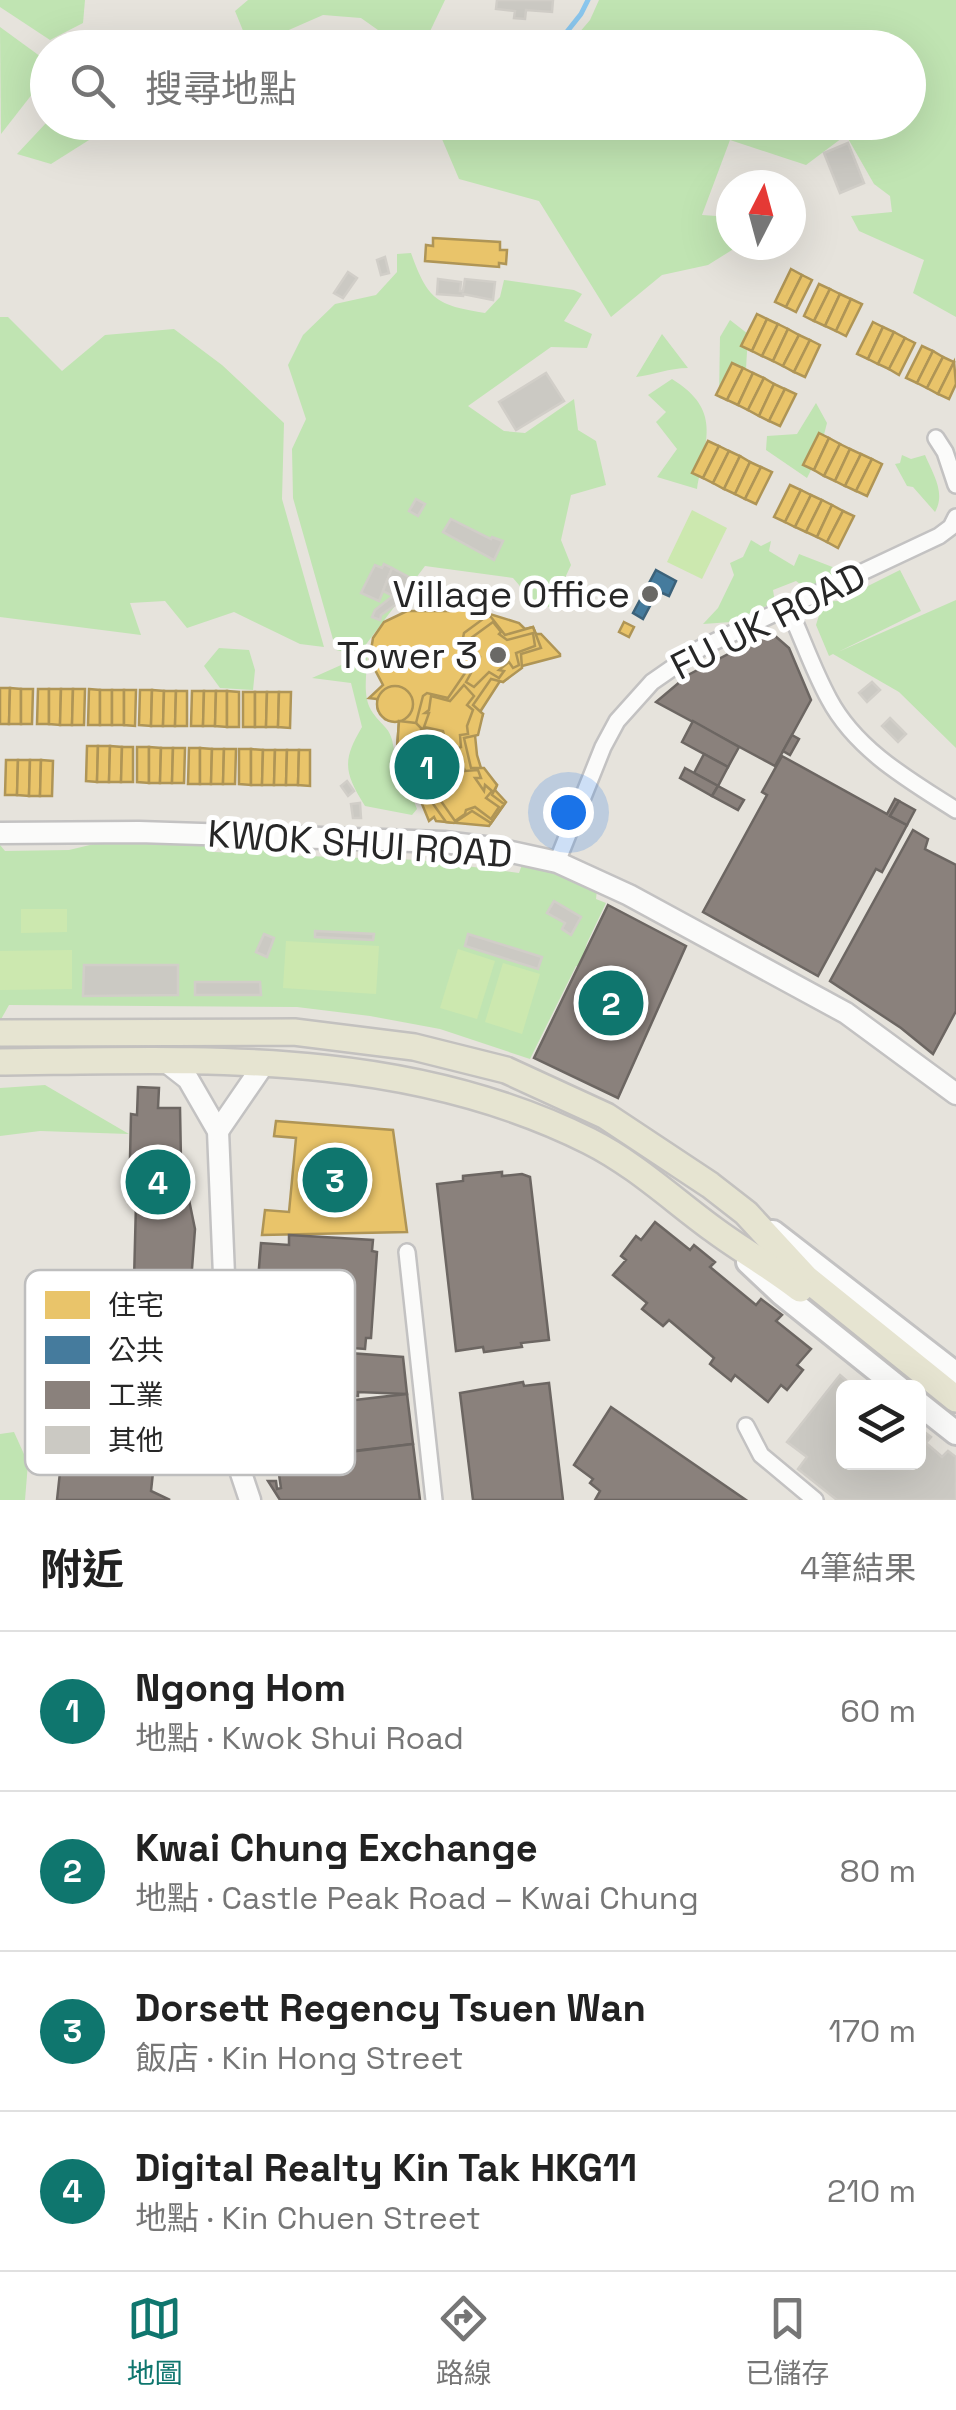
<!DOCTYPE html>
<html lang="zh-TW">
<head>
<meta charset="utf-8">
<style>
	:root { --surface:#fff; --page:#f6f6f6; --text:#222; --muted:#767676; --line:#e0e0e0; --accent:#0f766e }
	body { margin:0; font-family:"Space Grotesk","Noto Sans TC",sans-serif; background:var(--page); color:var(--text) }
	.controls { position:absolute; right:30px; bottom:30px; display:grid; overflow:hidden; border-radius:15px; box-shadow:0 10px 40px #0002 }
	.controls button { width:90px; height:90px; display:grid; place-items:center; padding:0; border:0; border-bottom:2px solid var(--line); background:var(--surface); color:var(--text); font:50px sans-serif }
	.compass { position:absolute; left:716px; top:170px; width:90px; height:90px; border-radius:50%; background:var(--surface); box-shadow:0 10px 40px #0002; rotate:6deg }
	.you { position:absolute; left:568px; top:812px; width:35px; height:35px; margin:-25px; border:8px solid #fff; border-radius:50%; background:#1a73e8; box-shadow:0 0 0 15px #1a73e833 }
	.badge { display:grid; place-items:center; width:65px; height:65px; border-radius:50%; background:var(--accent); color:#fff; font-size:32px; font-weight:700 }
	.pin { position:absolute; translate:-50% -50%; border:5px solid #fff; box-shadow:0 2px 10px #0006 }
	.list { margin:0; padding:0; list-style:none }
	h2 { display:flex; justify-content:space-between; align-items:center; height:130px; margin:0; padding:0 40px; font-size:42px }
	h2 small { font-size:32px; font-weight:400; color:var(--muted) }
	.list li { display:grid; grid-template-columns:65px 1fr auto; gap:30px; align-items:center; box-sizing:border-box; height:160px; padding:0 40px; border-top:2px solid var(--line) }
	.list b { display:block; font-size:38px; white-space:nowrap }
	.list p { margin:0; font-size:32px; white-space:nowrap; color:var(--muted) }
	.list em { font-size:32px; font-style:normal; color:var(--muted) }
	.icon { flex:none; width:55px; height:55px; fill:none; stroke:currentColor; stroke-width:2; stroke-linecap:round; stroke-linejoin:round }
	.map { position:relative; flex:none; width:956px; height:1500px; overflow:hidden }
	.search { position:absolute; background:var(--surface); box-shadow:0 10px 40px #0002; left:30px; right:30px; top:30px; height:110px; display:flex; align-items:center; gap:25px; box-sizing:border-box; padding:0 35px; border-radius:55px; color:var(--muted); font-size:38px }
	.sheet { height:770px; background:var(--surface) }
	nav { display:flex; justify-content:space-around; align-items:center; box-sizing:border-box; height:140px; border-top:2px solid var(--line); background:var(--surface); font-size:28px; color:var(--muted) }
	nav a { display:grid; justify-items:center; gap:5px }
	nav .on { color:var(--accent) }
	.map>svg:first-child { display:block }
	.green { fill:#c0e4b2 }
	.pitch { fill:#cce8af }
	.homes { fill:#e9c46a; stroke:#af9556; stroke-width:2.5 }
	.public { fill:#457b9d; stroke:#3c627a; stroke-width:2.5 }
	.industry { fill:#8a817c; stroke:#6c6662; stroke-width:2.5 }
	.lines { fill:none; stroke-linecap:round; stroke-linejoin:round }
	.stream { stroke:#8ac6ed; stroke-width:5 }
	.building { fill:#cbc9c3; stroke:#d1cec8; stroke-width:2.5 }
	.minor-casing { stroke:#c3c2c2; stroke-width:20 }
	.tertiary-casing { stroke:#c3c2c2; stroke-width:25 }
	.secondary-casing { stroke:#c3c2c2; stroke-width:28 }
	.primary-casing { stroke:#c3c1bf; stroke-width:30 }
	.minor { stroke:#fbfbfa; stroke-width:15 }
	.tertiary { stroke:#fbfbfa; stroke-width:20 }
	.secondary { stroke:#fbfbfa; stroke-width:22 }
	.primary { stroke:#e6e4d1; stroke-width:25 }
	.poi-dot { fill:#6a6966; stroke:#fff; stroke-width:4 }
	.labels { text-anchor:middle; stroke-width:10; stroke-linejoin:round; paint-order:stroke }
	.poi-label { font-size:38px; fill:#272727; stroke:#fff; text-anchor:end }
	.street-label { font-size:38px; fill:#272727; stroke:#fff }
	.key { fill:#fff; stroke:#bebebe; stroke-width:2.5 }
	.key-label { font-size:28px; fill:#272727 }
</style>
</head>
<body>
<div class="map">
<svg width="956" height="1500" viewBox="0 0 956 1500">
	<rect width="100%" height="100%" fill="#e6e3dc"/>
	<g class="green">
		<polygon points="0,0 85,0 83,23 50,40 0,7"/>
		<polygon points="248,0 445,0 422,48 402,47 361,18 323,15 282,33 246,38 235,11"/>
		<polygon points="599,0 956,0 956,317 913,293 924,260 859,231 851,216 892,212 890,196 874,184 846,135 806,165 730,140 702,215 731,217 731,245 740,245 708,265 662,275 611,317 539,201 459,179 439,132 438,123 908,122 908,48 567,47 590,20"/>
		<polygon points="0,27 48,62 47,75 1,134"/>
		<polygon points="47,122 48,122 116,123 51,164 17,154"/>
		<path d="M411,253C428,300 436,305 485,313L500,297L504,280L574,290L582,294L564,321L592,334L587,348L551,347L468,406L504,431L525,433L574,399L578,430L596,441L606,485L571,495L561,540L571,565L551,608L531,599L513,578L425,566L358,655L336,650L293,498L292,449L306,419L288,365L303,335L335,304L376,295L397,272V254Z"/>
		<polygon points="0,317 8,317 62,371 105,335 174,329 222,365 284,423 282,499 324,647 300,644 234,612 187,628 165,601 130,603 141,635 0,617"/>
		<polygon points="730,320 748,334 744,404 719,398 720,337"/>
		<path d="M662,334L688,368C669,368 654,375 636,377Z"/>
		<path d="M672,379C722,410 706,439 697,489L657,477L677,449L656,422L666,412L648,395Z"/>
		<polygon points="816,403 827,423 819,454 807,478 766,450 767,436 797,434"/>
		<path d="M902,455L911,459L925,455C933,474 946,493 935,512L913,487L907,486L895,464L900,463Z"/>
		<polygon points="751,540 761,546 771,541 769,551 794,566 799,554 835,568 833,579 808,590 796,581 773,590 775,602 731,622 703,624 718,608 734,575 730,563 743,557"/>
		<polygon points="900,570 921,611 838,652 956,600 956,748 899,692 833,654 829,656 816,625 820,612 813,602 838,601"/>
		<polygon points="219,648 249,650 255,670 253,690 220,688 204,666"/>
		<path d="M368,653C367,670 362,695 371,710C382,728 391,725 394,750L403,752L407,783L417,809L412,815L365,806C344,772 342,761 362,727L351,683L312,678Z"/>
		<polygon points="111,840 202,843 213,852 242,853 245,840 267,840 278,855 420,860 519,873 523,862 597,890 596,899 606,903 587,943 580,966 576,966 530,1059 440,1029 370,1016 297,1007 9,1005 0,1021 0,845 5,851 69,850"/>
		<polygon points="45,1085 129,1134 40,1131 0,1136 0,1088"/>
		<polygon points="14,1432 28,1463 25,1500 0,1500 0,1434"/>
	</g>
	<g class="pitch">
		<polygon points="692,510 727,528 702,579 667,562"/>
		<polygon points="21,909 67,909 67,932 21,933"/>
		<polygon points="286,941 379,946 376,994 283,988"/>
		<polygon points="458,949 495,961 477,1019 440,1008"/>
		<polygon points="72,950 72,989 0,990 0,951"/>
		<polygon points="503,963 540,974 522,1034 485,1022"/>
	</g>
	<g class="homes">
		<polygon points="433,238 500,242 500,250 507,250 506,264 499,263 499,267 425,261 426,245 433,246"/>
		<polygon points="791,269 802,275 786,307 775,302"/>
		<polygon points="802,275 812,280 796,312 786,307"/>
		<polygon points="819,284 830,289 814,321 804,316"/>
		<polygon points="830,289 840,294 825,326 814,321"/>
		<polygon points="840,294 851,299 836,331 825,326"/>
		<polygon points="851,299 862,304 846,336 836,331"/>
		<polygon points="757,314 767,319 752,351 741,346"/>
		<polygon points="767,319 778,324 762,356 752,351"/>
		<polygon points="873,322 883,327 868,359 857,354"/>
		<polygon points="778,324 788,329 773,361 762,356"/>
		<polygon points="883,327 894,332 878,364 868,359"/>
		<polygon points="788,329 799,335 783,366 773,361"/>
		<polygon points="894,332 905,338 889,369 878,364"/>
		<polygon points="799,335 810,340 794,372 783,366"/>
		<polygon points="905,338 915,343 899,375 889,369"/>
		<polygon points="810,340 820,345 805,377 794,372"/>
		<polygon points="922,346 933,351 917,383 906,378"/>
		<polygon points="933,351 943,357 927,388 917,383"/>
		<polygon points="943,357 954,362 938,394 927,388"/>
		<polygon points="954,362 956,384 949,399 938,394"/>
		<polygon points="732,363 743,368 727,400 716,395"/>
		<polygon points="743,368 753,373 738,405 727,400"/>
		<polygon points="753,373 764,378 748,410 738,405"/>
		<polygon points="764,378 774,384 759,416 748,410"/>
		<polygon points="774,384 785,389 769,421 759,416"/>
		<polygon points="785,389 796,394 780,426 769,421"/>
		<polygon points="819,433 829,438 814,470 803,465"/>
		<polygon points="829,438 840,444 824,476 814,470"/>
		<polygon points="708,441 719,446 703,478 692,473"/>
		<polygon points="840,444 850,449 835,481 824,476"/>
		<polygon points="719,446 729,451 713,483 703,478"/>
		<polygon points="850,449 861,454 845,486 835,481"/>
		<polygon points="729,451 740,456 724,489 713,483"/>
		<polygon points="861,454 872,459 856,491 845,486"/>
		<polygon points="740,456 750,462 735,494 724,489"/>
		<polygon points="872,459 882,464 867,496 856,491"/>
		<polygon points="750,462 761,467 745,499 735,494"/>
		<polygon points="761,467 772,472 756,504 745,499"/>
		<polygon points="790,485 801,490 785,522 774,517"/>
		<polygon points="801,490 811,495 795,527 785,522"/>
		<polygon points="811,495 822,500 806,532 795,527"/>
		<polygon points="822,500 832,505 817,537 806,532"/>
		<polygon points="832,505 843,511 827,542 817,537"/>
		<polygon points="843,511 854,516 838,548 827,542"/>
		<polygon points="467,607 519,623 525,629 533,627 536,634 541,634 560,654 560,656 522,666 503,682 500,681 480,712 483,714 475,735 477,755 481,768 497,785 495,790 506,802 489,826 436,821 434,817 429,821 415,787 409,749 397,749 399,721 385,719 378,710 377,699 369,698 383,685 374,668 368,669 373,638 384,622 407,611 451,611"/>
		<polygon points="487,616 491,617 505,635 533,627 541,648 521,654 522,668 503,682 491,679 473,705 483,714 478,735 464,738 471,768 484,768 497,785 492,795 504,804 491,823 472,811 454,823 446,822 431,801 433,794 449,783 439,732 419,728 416,723 423,696 427,693 448,698 476,657 463,638 464,633"/>
		<polygon points="493,622 501,632 499,634 507,640 533,633 535,646 516,653 519,665 513,668 509,662 499,670 504,671 499,678 489,672 474,687 466,682 480,657 467,641"/>
		<polygon points="624,622 634,627 629,637 619,632"/>
		<polygon points="464,685 474,696 467,705 473,710 467,726 468,734 460,735 461,747 448,751 443,731 424,727 429,713 425,713 429,710 431,696 450,701"/>
		<circle cx="395" cy="704" r="18"/>
		<polygon points="0,688 10,688 9,724 0,724"/>
		<polygon points="10,688 21,689 21,724 9,724"/>
		<polygon points="21,689 33,689 32,724 21,724"/>
		<polygon points="38,689 49,689 49,724 37,724"/>
		<polygon points="49,689 61,689 60,725 49,724"/>
		<polygon points="61,689 73,689 72,725 60,725"/>
		<polygon points="73,689 85,689 84,725 72,725"/>
		<polygon points="89,689 100,690 100,725 88,725"/>
		<rect x="100" y="690" width="12" height="35"/>
		<rect x="112" y="690" width="12" height="35"/>
		<polygon points="124,690 136,690 135,726 124,725"/>
		<polygon points="140,690 152,690 151,726 139,725"/>
		<polygon points="152,690 164,691 163,726 151,726"/>
		<polygon points="164,691 176,691 175,726 163,726"/>
		<polygon points="176,691 187,691 187,726 175,726"/>
		<polygon points="192,691 204,691 203,726 191,726"/>
		<polygon points="204,691 216,691 215,726 203,726"/>
		<polygon points="216,691 227,691 227,727 215,726"/>
		<polygon points="227,691 239,692 239,727 227,727"/>
		<rect x="243" y="692" width="12" height="35"/>
		<polygon points="255,692 267,692 266,727 255,727"/>
		<polygon points="267,692 279,692 278,727 266,727"/>
		<polygon points="279,692 291,692 290,728 278,727"/>
		<polygon points="399,721 416,723 421,728 420,749 397,749"/>
		<polygon points="87,746 98,746 97,782 86,781"/>
		<polygon points="98,746 110,746 109,782 97,782"/>
		<polygon points="110,746 122,747 121,782 109,782"/>
		<polygon points="122,747 133,747 133,782 121,782"/>
		<polygon points="137,747 149,747 149,783 137,782"/>
		<polygon points="149,747 161,748 160,783 149,783"/>
		<polygon points="161,748 173,748 172,783 160,783"/>
		<polygon points="173,748 185,748 184,783 172,783"/>
		<polygon points="189,748 200,748 200,784 188,784"/>
		<polygon points="200,748 212,749 211,784 200,784"/>
		<polygon points="212,749 224,749 223,784 211,784"/>
		<polygon points="224,749 236,749 235,784 223,784"/>
		<polygon points="239,749 251,749 251,785 239,784"/>
		<polygon points="251,749 263,750 262,785 251,785"/>
		<polygon points="263,750 275,750 274,785 262,785"/>
		<polygon points="275,750 287,750 286,785 274,785"/>
		<polygon points="287,750 299,750 298,785 286,785"/>
		<polygon points="299,750 310,750 310,786 298,785"/>
		<polygon points="458,754 465,771 478,770 481,778 475,778 484,791 485,785 492,791 486,798 499,807 491,819 475,807 466,810 465,814 455,821 436,794 453,784 448,756"/>
		<polygon points="6,760 18,760 17,795 5,795"/>
		<polygon points="18,760 30,760 29,796 17,795"/>
		<polygon points="30,760 41,760 40,796 29,796"/>
		<polygon points="41,760 53,761 52,796 40,796"/>
		<polygon points="276,1121 393,1130 407,1232 262,1235 265,1210 289,1212 296,1138 274,1136"/>
	</g>
	<polygon class="public" points="656,570 676,581 669,596 658,591 643,619 633,613"/>
	<g class="industry">
		<polygon points="774,635 789,648 811,700 775,766 656,702 688,675 761,637"/>
		<polygon points="693,721 739,747 728,767 682,742"/>
		<polygon points="792,735 799,739 790,755 783,751"/>
		<polygon points="704,754 728,767 718,786 694,773"/>
		<polygon points="782,756 887,814 895,799 899,801 890,816 907,825 882,872 876,869 818,976 703,912 767,795 762,792"/>
		<polygon points="685,768 718,786 712,796 680,778"/>
		<polygon points="718,786 744,800 738,810 712,796"/>
		<polygon points="899,801 915,810 907,825 890,816"/>
		<polygon points="913,830 928,839 925,849 956,865 956,1011 933,1054 901,1028 830,981"/>
		<polygon points="608,905 686,946 618,1098 534,1058"/>
		<polygon points="138,1087 159,1088 158,1108 180,1108 181,1161 195,1229 190,1295 178,1295 178,1308 151,1308 151,1302 124,1302 124,1280 134,1281 136,1203 129,1203 131,1114 137,1115"/>
		<polygon points="502,1172 502,1176 522,1174 530,1177 549,1340 521,1343 522,1347 484,1352 483,1347 456,1351 437,1184 463,1181 463,1176"/>
		<polygon points="655,1222 690,1250 694,1245 715,1262 710,1267 756,1305 761,1299 782,1315 776,1321 811,1349 797,1365 803,1370 787,1390 781,1385 768,1402 735,1375 731,1381 710,1364 714,1358 669,1320 663,1326 642,1309 647,1303 613,1275 626,1260 621,1256 636,1236 641,1240"/>
		<polygon points="289,1235 373,1240 372,1251 377,1252 371,1338 366,1338 365,1349 282,1343 283,1332 254,1330 261,1243 289,1245"/>
		<polygon points="254,1346 403,1357 407,1394 358,1392 358,1396 348,1396 348,1392 311,1391 252,1395"/>
		<polygon points="80,1362 153,1370 151,1378 163,1379 151,1491 170,1500 57,1500 71,1371 79,1372"/>
		<polygon points="523,1382 524,1386 549,1383 563,1500 473,1500 460,1393"/>
		<polygon points="407,1394 413,1444 259,1462 251,1412"/>
		<polygon points="611,1407 746,1500 595,1500 600,1491 590,1483 593,1479 574,1465"/>
		<polygon points="413,1444 420,1500 280,1500 268,1481 276,1481 277,1489 281,1488 277,1461"/>
	</g>
	<g class="lines">
		<polyline class="stream" points="554,48 581,14 588,0"/>
	</g>
	<g class="building">
		<polygon points="497,0 553,0 552,12 526,10 525,19 514,18 515,11 496,9"/>
		<polygon points="848,143 864,183 840,193 824,153"/>
		<polygon points="385,257 389,273 381,275 377,260"/>
		<polygon points="348,272 357,278 343,298 334,293"/>
		<polygon points="438,279 461,282 460,291 463,291 465,279 495,282 493,300 463,294 463,296 437,294"/>
		<polygon points="546,373 564,401 516,430 499,402"/>
		<polygon points="416,499 425,504 418,516 409,511"/>
		<polygon points="451,519 491,539 492,537 503,541 494,560 443,532"/>
		<polygon points="384,564 392,568 379,601 361,593 375,565 382,568"/>
		<polygon points="392,568 443,595 438,606 405,590 393,596 383,591"/>
		<polygon points="394,595 401,601 381,615 380,620 372,617 375,610"/>
		<polygon points="872,682 880,690 867,702 859,693"/>
		<polygon points="890,718 906,734 898,742 882,726"/>
		<polygon points="347,781 354,791 348,796 341,786"/>
		<polygon points="360,803 361,818 353,818 351,804"/>
		<polygon points="554,901 581,917 571,935 562,929 565,923 547,913"/>
		<polygon points="315,931 374,934 373,940 315,937"/>
		<polygon points="264,934 274,938 267,957 256,952"/>
		<polygon points="468,934 542,957 538,969 465,946"/>
		<polygon points="84,965 178,965 178,995 83,996"/>
		<polygon points="195,982 260,982 261,995 195,995"/>
		<polygon points="840,1375 855,1388 844,1388 844,1462 918,1462 918,1427 931,1437 926,1443 940,1455 942,1457 948,1451 956,1457 956,1500 837,1500 798,1469 807,1457 787,1442"/>
	</g>
	<g class="lines">
		<g class="minor-casing">
			<g id="minor">
				<polyline points="936,438 945,452 956,485"/>
				<path d="M788,607C802,637 813,670 829,699C856,750 909,780 956,810"/>
				<polyline points="557,862 603,747 617,721 652,682 701,648 939,536 951,527 956,517"/>
				<polyline points="407,1252 434,1500"/>
				<polyline points="746,1426 761,1455 815,1500"/>
			</g>
		</g>
		<g class="tertiary-casing">
			<g id="tertiary">
				<polyline points="0,833 139,832 444,842 493,848 557,862 629,895 846,1013 956,1094"/>
				<polyline points="165,1061 188,1079 218,1131 231,1443 250,1500"/>
				<polyline points="218,1131 264,1064"/>
			</g>
		</g>
		<g class="secondary-casing">
			<g id="secondary">
				<polyline points="773,1232 956,1374"/>
				<polyline points="748,1262 782,1294 899,1388"/>
				<polyline points="918,1403 956,1433"/>
			</g>
		</g>
		<g class="primary-casing">
			<g id="primary">
				<polyline points="0,1033 294,1032 414,1047 506,1070 606,1116 710,1185 746,1213 806,1278 956,1399"/>
				<path d="M0,1062C202,1060 403,1048 589,1141C635,1164 672,1199 713,1229C741,1250 772,1267 800,1289"/>
			</g>
		</g>
		<use href="#minor" class="minor"/>
		<use href="#tertiary" class="tertiary"/>
		<use href="#secondary" class="secondary"/>
		<use href="#primary" class="primary"/>
	</g>
	<g class="poi-dot">
		<circle cx="650" cy="594" r="10"/>
		<circle cx="498" cy="655" r="10"/>
	</g>
	<g class="labels">
		<g class="poi-label">
			<text x="630" y="607">Village Office</text>
			<text x="478" y="668">Tower 3</text>
		</g>
		<g class="street-label">
			<text transform="translate(768 621) rotate(-27)" y="13">FU UK ROAD</text>
			<text transform="translate(360 844) rotate(4)" y="13">KWOK SHUI ROAD</text>
		</g>
	</g>
	<rect x="25" y="1270" width="330" height="205" rx="15" class="key"/>
	<rect x="45" y="1291" width="45" height="28" fill="#e9c46a"/>
	<rect x="45" y="1336" width="45" height="28" fill="#457b9d"/>
	<rect x="45" y="1381" width="45" height="28" fill="#8a817c"/>
	<rect x="45" y="1426" width="45" height="28" fill="#cbc9c3"/>
	<g class="key-label">
		<text x="108" y="1315">住宅</text>
		<text x="108" y="1360">公共</text>
		<text x="108" y="1405">工業</text>
		<text x="108" y="1450">其他</text>
	</g>
</svg>
<div class="controls">
<button><svg class="icon" aria-label="layers" viewBox="0 0 24 24"><path d="M12 4l9 5-9 5-9-5zM3 14l9 5 9-5"/></svg></button>
</div>
<svg class="compass" viewBox="-18 -18 36 36"><path d="M0-13l5 13h-10z" fill="#e53935"/><path d="M0 13l5-13h-10z" fill="#767676"/></svg>
<div class="you"></div>
<div class="pin badge" style="left:427px;top:767px">1</div>
<div class="pin badge" style="left:611px;top:1003px">2</div>
<div class="pin badge" style="left:335px;top:1180px">3</div>
<div class="pin badge" style="left:158px;top:1182px">4</div>
<div class="search"><svg class="icon" aria-label="search" viewBox="0 0 24 24"><circle cx="10" cy="10" r="6"/><path d="M15 15l6 6"/></svg>搜尋地點</div>
</div>
<section class="sheet">
<h2>附近<small>4筆結果</small></h2>
<ul class="list">
<li><span class="badge">1</span><div><b>Ngong Hom</b><p>地點 · Kwok Shui Road</p></div><em>60 m</em></li>
<li><span class="badge">2</span><div><b>Kwai Chung Exchange</b><p>地點 · Castle Peak Road – Kwai Chung</p></div><em>80 m</em></li>
<li><span class="badge">3</span><div><b>Dorsett Regency Tsuen Wan</b><p>飯店 · Kin Hong Street</p></div><em>170 m</em></li>
<li><span class="badge">4</span><div><b>Digital Realty Kin Tak HKG11</b><p>地點 · Kin Chuen Street</p></div><em>210 m</em></li>
</ul>
</section>
<nav>
<a class="on"><svg class="icon" aria-label="map" viewBox="0 0 24 24"><path d="M3 6l6-2 6 2 6-2v14l-6 2-6-2-6 2zM9 4v14M15 6v14"/></svg>地圖</a>
<a><svg class="icon" aria-label="directions" viewBox="0 0 24 24"><path d="M12 3l9 9-9 9-9-9zM9 14v-3h6M13 9l2 2-2 2"/></svg>路線</a>
<a><svg class="icon" aria-label="saved" viewBox="0 0 24 24"><path d="M7 4h10v16l-5-4-5 4z"/></svg>已儲存</a>
</nav>
</body>
</html>
